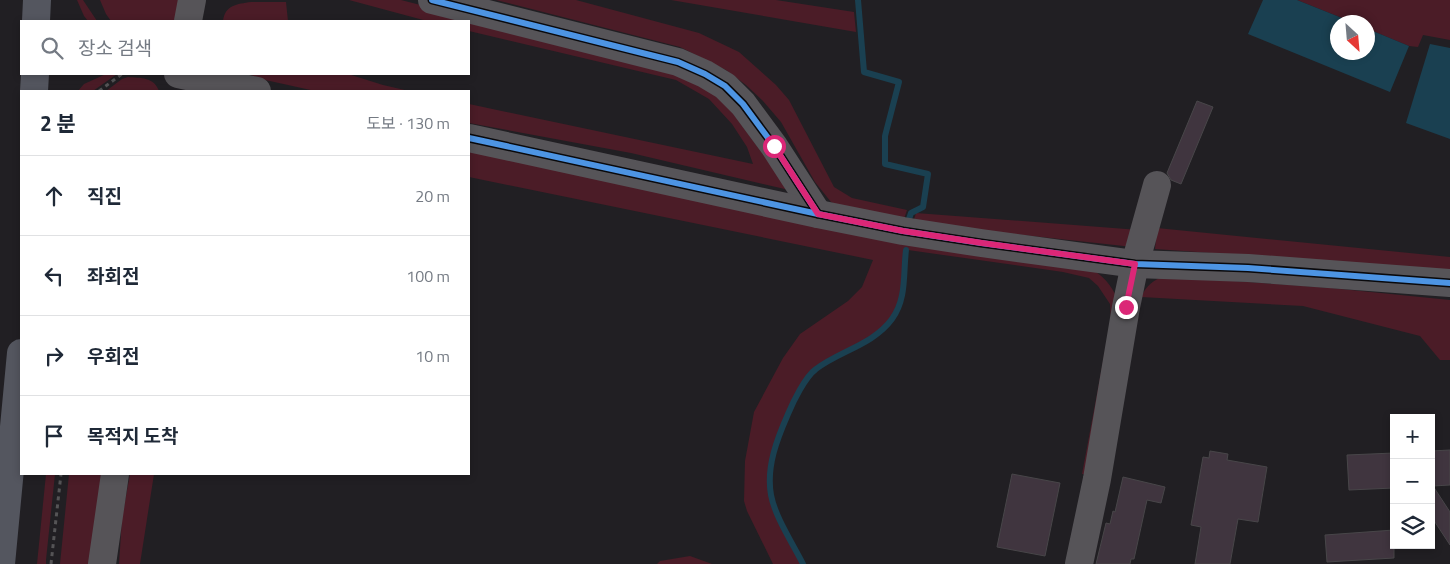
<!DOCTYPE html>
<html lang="ko">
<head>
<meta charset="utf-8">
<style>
	:root { --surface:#fff; --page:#f6f6f7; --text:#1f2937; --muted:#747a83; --line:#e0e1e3 }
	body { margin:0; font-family:"Titillium Web","Noto Sans KR",sans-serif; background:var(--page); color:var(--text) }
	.controls { position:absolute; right:15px; bottom:15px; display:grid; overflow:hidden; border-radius:0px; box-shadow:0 2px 8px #0003 }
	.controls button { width:45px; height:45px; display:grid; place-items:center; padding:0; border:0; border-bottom:1px solid var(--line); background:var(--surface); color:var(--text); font:25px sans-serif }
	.compass { position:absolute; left:1330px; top:15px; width:45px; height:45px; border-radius:50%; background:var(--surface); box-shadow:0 2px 8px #0003; rotate:154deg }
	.stop { position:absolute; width:15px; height:15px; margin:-11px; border:4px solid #db2777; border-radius:50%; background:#fff }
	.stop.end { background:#db2777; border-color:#fff; box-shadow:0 1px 5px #0008 }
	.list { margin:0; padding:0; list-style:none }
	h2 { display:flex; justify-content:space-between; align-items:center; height:65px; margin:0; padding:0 20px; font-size:21px }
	h2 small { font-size:16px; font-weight:400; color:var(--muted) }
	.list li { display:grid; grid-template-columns:32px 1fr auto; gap:15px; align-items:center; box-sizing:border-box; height:80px; padding:0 20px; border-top:1px solid var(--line) }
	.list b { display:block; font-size:19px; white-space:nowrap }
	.list em { font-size:16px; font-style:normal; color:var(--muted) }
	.icon { flex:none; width:28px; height:28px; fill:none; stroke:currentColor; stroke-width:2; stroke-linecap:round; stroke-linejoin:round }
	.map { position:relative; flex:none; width:1450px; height:564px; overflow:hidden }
	.search { position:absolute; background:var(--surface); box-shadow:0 2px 8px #0003; left:20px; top:20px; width:450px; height:55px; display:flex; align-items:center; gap:12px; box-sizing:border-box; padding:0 18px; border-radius:0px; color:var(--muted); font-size:19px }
	.panel { position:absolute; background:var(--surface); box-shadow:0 2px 8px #0003; left:20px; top:90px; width:450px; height:385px; border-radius:0px }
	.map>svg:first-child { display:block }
	.green { fill:#4b1c27 }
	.water { fill:#1a4051 }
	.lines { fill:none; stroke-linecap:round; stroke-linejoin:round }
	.stream { stroke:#1a4051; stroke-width:6 }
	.building { fill:#40353f; stroke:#484649 }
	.path { stroke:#555456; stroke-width:3; stroke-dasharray:4 4; stroke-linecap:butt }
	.minor { stroke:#565458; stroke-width:28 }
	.highway { stroke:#54565f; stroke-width:28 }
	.cycleway-casing { stroke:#0a090b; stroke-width:9 }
	.cycleway { stroke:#4d94e3; stroke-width:6 }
	.route { stroke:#db2777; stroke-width:6 }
</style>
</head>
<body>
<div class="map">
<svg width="1450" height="564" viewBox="0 0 1450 564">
	<rect width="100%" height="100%" fill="#211f23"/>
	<g class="green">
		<polygon points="77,0 83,0 97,21 88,21 84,16"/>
		<polygon points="100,0 181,0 178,21 111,21 106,14"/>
		<polygon points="349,0 401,0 576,45 714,87 789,190 631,153 469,123 469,104 753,164 747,147 732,124 709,99 676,80 469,31 469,21 427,21"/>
		<polygon points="496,0 576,0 699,33 739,52 776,85 789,100 834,187 852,198 907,210 903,222 852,213 831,202 815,182 781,122 763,101 746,85 726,70 680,47"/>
		<polygon points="671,0 776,0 854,12 856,32"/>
		<polygon points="1297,0 1450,0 1450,40 1423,35 1418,47 1409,46 1368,29 1368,22 1352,22"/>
		<path d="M251,2H286L288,21H223C225,5 237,4 251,2Z"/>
		<polygon points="106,74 117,74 93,91 78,91 84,84"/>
		<polygon points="249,74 348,74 383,85 409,91 315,91 261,79"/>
		<path d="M128,77C141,78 154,77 159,91H106L122,79Z"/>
		<path d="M469,146L1085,265C1099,273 1108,280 1115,294L1090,475L1082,474L1111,319L1110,304L1098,286L1089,278L1063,272L908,250L906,247L902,266V293L891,318L882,328L863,341L813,368L793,398L781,426L772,451L768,471L769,496L777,516L801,564H773L747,511L744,501L745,461L754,412L783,358L800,334L848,301L862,287L873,260L469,177Z"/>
		<polygon points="916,213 1139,230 1133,247 913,223"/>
		<polygon points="1157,228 1450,257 1450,270 1155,249"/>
		<path d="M1164,276L1331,288L1450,300V360H1440L1420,336L1303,306L1141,297C1147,285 1152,281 1164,276Z"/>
		<polygon points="46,474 55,474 46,560 46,564 37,564"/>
		<polygon points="69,474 105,474 93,564 60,564"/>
		<polygon points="130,474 154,474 140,564 119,564 122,518"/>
		<polygon points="690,556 712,564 657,564 660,561"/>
	</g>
	<g class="water">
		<polygon points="1263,0 1297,0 1352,22 1338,22 1338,52 1368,52 1368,29 1409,46 1390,92 1248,34"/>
		<polygon points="1430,44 1450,48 1450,139 1406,123"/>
	</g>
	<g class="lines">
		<g class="stream">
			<polyline points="858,0 864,72 899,82 885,136 885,164 928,174 923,207 911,213 908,222"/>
			<path d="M803,564C793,544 775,517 771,495C766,467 777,439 788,414C793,402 805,377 816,369C839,351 873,345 892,319C907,298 903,274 906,250"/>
		</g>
	</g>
	<g class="building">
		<polygon points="1197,101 1213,107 1181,184 1171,180 1167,173"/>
		<polygon points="1450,450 1450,485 1433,486 1450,512 1450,545 1431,516 1431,451"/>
		<polygon points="1210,451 1228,454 1227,460 1267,467 1258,522 1238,519 1230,564 1195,564 1201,527 1191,525 1203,457 1209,458"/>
		<polygon points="1394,453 1394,488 1349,490 1347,455"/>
		<polygon points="1012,474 1060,483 1045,556 997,547"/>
		<polygon points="1123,477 1165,487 1161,503 1147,500 1134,559 1131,559 1130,564 1096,564 1106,523 1110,524 1113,511 1115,512"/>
		<polygon points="1394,530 1394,558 1327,562 1325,535"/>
	</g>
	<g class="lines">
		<g class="path">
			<polyline points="99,91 122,74"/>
			<polyline points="51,564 61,474"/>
		</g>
		<g class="minor">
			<polyline points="432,0 678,62 705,74 725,86 743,104 774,146 818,214"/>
			<polyline points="188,21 192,0"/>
			<polyline points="178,74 257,91"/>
			<polyline points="469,138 818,214 903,231 981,243 1135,264 1248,268 1450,283"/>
			<polyline points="102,564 115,474"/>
			<polyline points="1079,564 1097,479 1126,307 1135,264 1157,185"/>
		</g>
		<g class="highway">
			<polyline points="36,21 37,0"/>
			<polyline points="34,91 35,74"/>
			<polyline points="1,564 21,353"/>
		</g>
		<g class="cycleway-casing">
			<g id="cycleway">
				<polyline points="432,0 678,62 705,74 725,86 743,104 774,146 818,214"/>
				<polyline points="469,138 818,214 903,231 981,243 1135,264 1248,268 1450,283"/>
			</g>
		</g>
		<use href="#cycleway" class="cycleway"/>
	</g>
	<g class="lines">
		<polyline class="route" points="774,146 818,214 903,231 982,243 1135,264 1126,307"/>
	</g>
</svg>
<div class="controls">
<button>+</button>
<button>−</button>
<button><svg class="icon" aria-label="layers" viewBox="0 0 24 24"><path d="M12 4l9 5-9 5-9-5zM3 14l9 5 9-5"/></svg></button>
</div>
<svg class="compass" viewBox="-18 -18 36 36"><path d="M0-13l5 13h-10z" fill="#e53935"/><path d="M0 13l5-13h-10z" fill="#747a83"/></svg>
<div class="stop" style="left:774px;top:146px"></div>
<div class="stop end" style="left:1126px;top:307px"></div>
<div class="search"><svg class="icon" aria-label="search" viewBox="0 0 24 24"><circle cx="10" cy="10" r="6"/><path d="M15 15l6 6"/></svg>장소 검색</div>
<section class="panel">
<h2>2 분<small>도보 · 130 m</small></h2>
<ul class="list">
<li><svg class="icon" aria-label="ahead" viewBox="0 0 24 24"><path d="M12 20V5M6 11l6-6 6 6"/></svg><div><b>직진</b></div><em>20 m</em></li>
<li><svg class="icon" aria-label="left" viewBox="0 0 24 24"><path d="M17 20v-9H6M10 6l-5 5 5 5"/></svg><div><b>좌회전</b></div><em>100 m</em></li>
<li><svg class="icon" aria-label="right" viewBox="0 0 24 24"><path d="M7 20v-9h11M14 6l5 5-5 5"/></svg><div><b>우회전</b></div><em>10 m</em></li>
<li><svg class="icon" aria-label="arrive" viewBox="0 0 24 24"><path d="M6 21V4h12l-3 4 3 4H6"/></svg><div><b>목적지 도착</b></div></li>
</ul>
</section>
</div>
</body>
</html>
